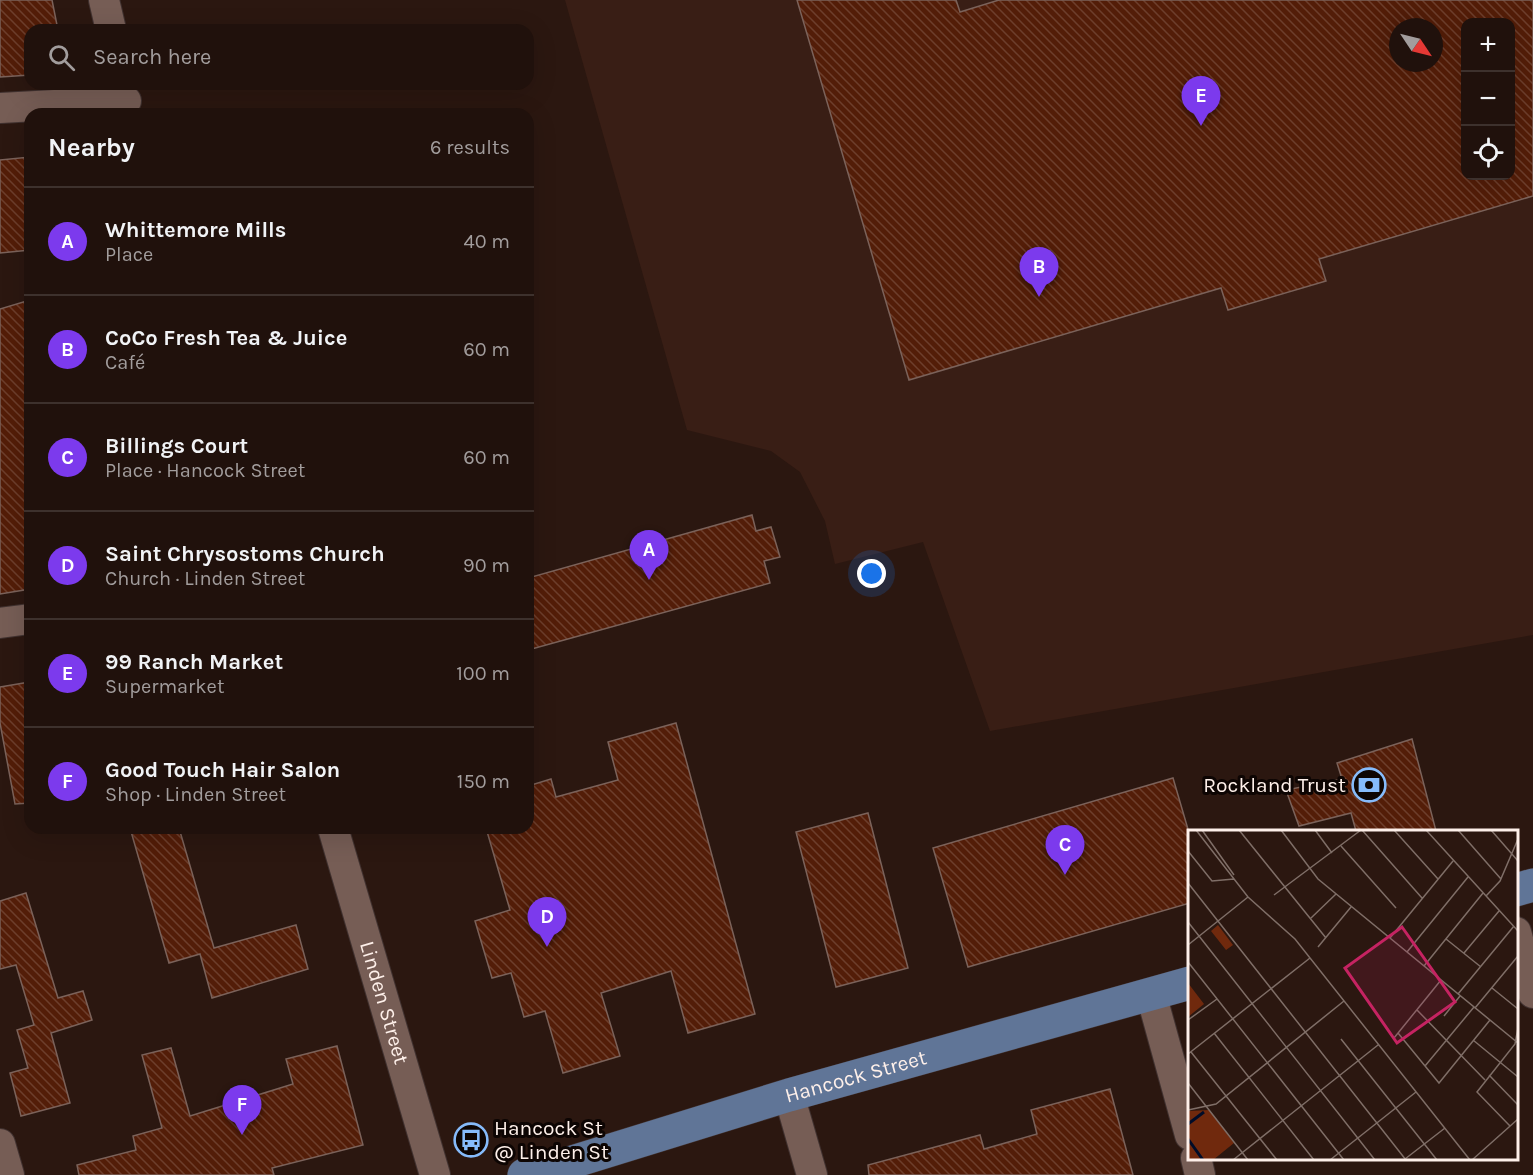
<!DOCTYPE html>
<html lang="en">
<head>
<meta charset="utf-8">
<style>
	:root { --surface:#20110c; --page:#2d1f1a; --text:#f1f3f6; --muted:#a29d9d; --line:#3d312d; --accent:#7c3aed }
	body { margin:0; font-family:Karla,sans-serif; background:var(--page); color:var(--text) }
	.controls { position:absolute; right:18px; top:18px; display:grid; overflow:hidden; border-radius:12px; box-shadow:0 6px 24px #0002 }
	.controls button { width:54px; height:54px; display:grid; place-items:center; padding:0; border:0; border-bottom:2px solid var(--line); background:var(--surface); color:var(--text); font:30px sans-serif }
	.compass { position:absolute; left:1389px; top:18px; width:54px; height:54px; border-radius:50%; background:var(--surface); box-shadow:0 6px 24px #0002; rotate:125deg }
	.you { position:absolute; left:872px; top:574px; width:21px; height:21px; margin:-15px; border:4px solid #fff; border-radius:50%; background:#1a73e8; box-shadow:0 0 0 9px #1a73e833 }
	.badge { display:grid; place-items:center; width:39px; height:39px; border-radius:50%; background:var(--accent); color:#fff; font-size:20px; font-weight:700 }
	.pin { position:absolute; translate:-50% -50px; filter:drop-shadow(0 2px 3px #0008) }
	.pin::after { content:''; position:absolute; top:32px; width:21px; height:18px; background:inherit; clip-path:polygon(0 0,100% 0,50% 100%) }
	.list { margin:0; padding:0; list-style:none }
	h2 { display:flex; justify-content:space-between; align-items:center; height:78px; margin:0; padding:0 24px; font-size:26px }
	h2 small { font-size:20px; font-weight:400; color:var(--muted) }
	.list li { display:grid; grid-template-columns:39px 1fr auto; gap:18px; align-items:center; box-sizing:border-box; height:108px; padding:0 24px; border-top:2px solid var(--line) }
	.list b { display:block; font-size:22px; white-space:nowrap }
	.list p { margin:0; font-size:20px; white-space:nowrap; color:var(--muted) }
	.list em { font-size:20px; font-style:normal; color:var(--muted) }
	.icon { flex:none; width:33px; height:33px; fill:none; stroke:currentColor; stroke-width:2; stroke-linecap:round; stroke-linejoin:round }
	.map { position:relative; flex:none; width:1533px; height:1175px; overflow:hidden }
	.search { position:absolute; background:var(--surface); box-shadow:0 6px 24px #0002; left:24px; top:24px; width:510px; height:66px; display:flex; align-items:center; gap:15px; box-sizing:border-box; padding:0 21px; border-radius:18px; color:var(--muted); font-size:22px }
	.panel { position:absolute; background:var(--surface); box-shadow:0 6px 24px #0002; left:24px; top:108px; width:510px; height:726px; border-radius:18px }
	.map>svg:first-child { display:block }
	.built { fill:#391e15; fill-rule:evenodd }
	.building { fill:url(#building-back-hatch); stroke:#7b625a; stroke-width:1.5; fill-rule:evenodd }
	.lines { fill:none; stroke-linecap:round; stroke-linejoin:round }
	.minor-casing { stroke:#413230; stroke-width:32 }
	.primary-casing { stroke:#413230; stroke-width:34 }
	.minor { stroke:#765d55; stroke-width:30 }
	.primary { stroke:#607597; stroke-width:33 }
	.labels { text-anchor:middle; stroke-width:6; stroke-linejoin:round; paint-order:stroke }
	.poi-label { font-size:21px; fill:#fef0ea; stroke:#0d0503; text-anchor:end }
	.street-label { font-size:21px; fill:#fef0ea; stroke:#0d0503 }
	.inset-river { fill:none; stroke:#000c28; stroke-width:3 }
	.inset-road { fill:none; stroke:#7f6e67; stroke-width:1.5 }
	.view { fill:#c52362; fill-opacity:0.15; stroke:#c52362; stroke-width:3 }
	.inset-edge { fill:none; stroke:#fef0ea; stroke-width:3 }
</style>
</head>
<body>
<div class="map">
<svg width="1533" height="1175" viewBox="0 0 1533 1175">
	<defs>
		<pattern id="building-back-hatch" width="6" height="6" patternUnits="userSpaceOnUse" patternTransform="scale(1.5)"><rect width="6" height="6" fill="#531d08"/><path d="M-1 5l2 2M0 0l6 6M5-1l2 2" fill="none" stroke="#6d3e2c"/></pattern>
	</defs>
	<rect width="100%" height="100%" fill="#2b1710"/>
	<path class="built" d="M565,0H1533V635L990,731L923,542L835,564L825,521L800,472L771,451L687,430ZM1466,22H1510V176H1466ZM1398,27H1434V63H1398Z"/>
	<g class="building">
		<polygon points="0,0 52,0 58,30 30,30 30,75 0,77"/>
		<path d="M797,0H956L960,12L999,0H1533V196L1319,259L1326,281L1228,310L1221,288L909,380ZM1466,22H1510V176H1466ZM1398,27H1434V63H1398Z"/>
		<polygon points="30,157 30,250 0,253 0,160"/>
		<polygon points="30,300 30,589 0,594 0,309"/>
		<polygon points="752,515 756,531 771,527 780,557 764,561 770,583 528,650 528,578"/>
		<polygon points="30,682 30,803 15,804 0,723 0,687"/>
		<polygon points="676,723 755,1014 688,1033 671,971 601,993 620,1056 563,1073 545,1011 524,1017 511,973 492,978 475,921 510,910 486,828 528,828 528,786 551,779 556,797 618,780 608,742"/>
		<polygon points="1412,739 1436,831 1356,831 1351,813 1299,826 1286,790 1342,779 1337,763"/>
		<polygon points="1173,778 1190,836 1190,903 968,967 933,848"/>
		<polygon points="868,813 908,968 836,987 796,832"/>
		<polygon points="130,828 179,828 214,948 296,925 308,969 212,998 200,954 169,963"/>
		<polygon points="26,893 58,998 83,991 92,1020 51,1033 70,1103 21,1116 10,1073 28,1068 17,1030 34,1025 16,965 0,969 0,901"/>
		<polygon points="337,1046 363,1145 272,1168 274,1175 79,1175 77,1165 136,1150 133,1136 162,1128 142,1055 171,1048 190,1116 293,1084 286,1059"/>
		<polygon points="1110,1089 1133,1175 869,1175 868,1165 980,1135 984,1149 1037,1134 1031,1110"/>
	</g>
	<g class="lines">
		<g class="minor-casing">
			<g id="minor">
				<polyline points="104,0 111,30"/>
				<polyline points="0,108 126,101"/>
				<polyline points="0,623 30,619"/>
				<path id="s1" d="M333,828L435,1175"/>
				<polyline points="1516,932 1533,993"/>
				<polyline points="1151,994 1190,1135"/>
				<polyline points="789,1095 812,1175"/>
				<polyline points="0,1144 9,1175"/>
				<polyline points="1196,1158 1200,1175"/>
			</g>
		</g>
		<g class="primary-casing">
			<g id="primary">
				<polyline points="1516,890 1533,885"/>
				<path id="s2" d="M524,1175L556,1167L789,1095L1190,983"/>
			</g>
		</g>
		<use href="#minor" class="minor"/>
		<use href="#primary" class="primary"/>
	</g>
	<defs>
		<g id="bank-ring" transform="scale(1.725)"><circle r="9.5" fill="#0d0503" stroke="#86bbfb" stroke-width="1.5"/><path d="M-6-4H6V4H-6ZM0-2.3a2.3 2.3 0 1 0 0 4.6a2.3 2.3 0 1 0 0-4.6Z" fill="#86bbfb"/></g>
		<g id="bus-ring" transform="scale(1.725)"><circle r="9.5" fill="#0d0503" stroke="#86bbfb" stroke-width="1.5"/><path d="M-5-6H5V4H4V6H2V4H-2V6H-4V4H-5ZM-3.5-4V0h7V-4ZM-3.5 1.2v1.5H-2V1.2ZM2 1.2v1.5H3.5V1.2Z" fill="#86bbfb"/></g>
	</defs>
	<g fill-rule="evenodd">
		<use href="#bank-ring" x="1369" y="785"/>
		<use href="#bus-ring" x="471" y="1140"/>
	</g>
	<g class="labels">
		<g class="poi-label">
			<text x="1346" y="792">Rockland Trust</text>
			<text x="494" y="1135" text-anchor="start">Hancock St<tspan x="494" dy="24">@ Linden St</tspan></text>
		</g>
		<g class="street-label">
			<text dy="7" stroke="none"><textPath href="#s1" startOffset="182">Linden Street</textPath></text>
			<text dy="7" stroke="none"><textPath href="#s2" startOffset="346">Hancock Street</textPath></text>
		</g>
	</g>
	<g transform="translate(1188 830)">
		<rect width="330" height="330" fill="#2b1710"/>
		<path d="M21,280L46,313L25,330H0V281Z" fill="#70290d"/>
		<path d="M30,95L45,115L38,120L23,101ZM0,153L16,174L0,187Z" fill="#70290d"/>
		<path class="inset-river" d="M0,294L16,282M0,309L15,330"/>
		<path class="inset-road" d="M8,0L60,67L107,109L282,330M14,0L46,45M51,0L138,108M93,0L130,49L330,213M127,0L144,23M174,0L234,68M206,0L250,49M238,0L330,101M270,0L313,49M303,0L330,31M153,16L208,78M0,21L24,51L46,49M0,53L218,330M86,65L173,0M298,66L312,51L330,9M123,88L148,64M0,92L187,330M202,108L265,31M258,109L293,137M0,115L60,67M130,117L163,77M219,122L280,47M276,123L311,81M0,132L156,330M236,136L295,63M304,158L330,179M270,164L326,96M287,178L330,126M229,180L297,250M256,186L272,166M0,190L29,169M26,203L126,330M210,203L251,253L302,190M206,208L253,150M153,209L249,330M285,210L330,247M3,222L89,330M0,224L122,128M237,236L286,177M301,245L330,275M0,253L60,330M0,280L28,274L156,171M322,296L289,262L327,214L330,198M217,329L257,298M45,330L190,215M142,330L228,262M284,330L330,289"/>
		<path class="view" d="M214,97L267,172L209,213L157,138Z"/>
		<rect width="330" height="330" class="inset-edge"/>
	</g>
</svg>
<div class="controls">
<button>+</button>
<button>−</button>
<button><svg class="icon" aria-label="locate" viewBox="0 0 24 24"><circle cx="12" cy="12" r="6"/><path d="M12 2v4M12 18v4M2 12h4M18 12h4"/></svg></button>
</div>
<svg class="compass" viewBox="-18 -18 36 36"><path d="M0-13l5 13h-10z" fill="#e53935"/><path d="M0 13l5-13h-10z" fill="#a29d9d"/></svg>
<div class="you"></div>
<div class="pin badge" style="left:649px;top:580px">A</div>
<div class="pin badge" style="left:1039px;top:297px">B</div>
<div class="pin badge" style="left:1065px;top:875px">C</div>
<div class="pin badge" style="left:547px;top:947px">D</div>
<div class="pin badge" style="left:1201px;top:126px">E</div>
<div class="pin badge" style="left:242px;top:1135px">F</div>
<div class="search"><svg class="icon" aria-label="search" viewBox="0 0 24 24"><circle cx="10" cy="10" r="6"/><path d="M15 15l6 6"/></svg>Search here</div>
<section class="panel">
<h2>Nearby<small>6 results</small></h2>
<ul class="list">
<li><span class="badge">A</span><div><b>Whittemore Mills</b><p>Place</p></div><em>40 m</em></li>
<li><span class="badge">B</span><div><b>CoCo Fresh Tea &amp; Juice</b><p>Café</p></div><em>60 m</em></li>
<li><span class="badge">C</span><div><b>Billings Court</b><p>Place · Hancock Street</p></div><em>60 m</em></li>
<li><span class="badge">D</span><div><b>Saint Chrysostoms Church</b><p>Church · Linden Street</p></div><em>90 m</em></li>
<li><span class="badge">E</span><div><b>99 Ranch Market</b><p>Supermarket</p></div><em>100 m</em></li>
<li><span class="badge">F</span><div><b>Good Touch Hair Salon</b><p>Shop · Linden Street</p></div><em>150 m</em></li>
</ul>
</section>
</div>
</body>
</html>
